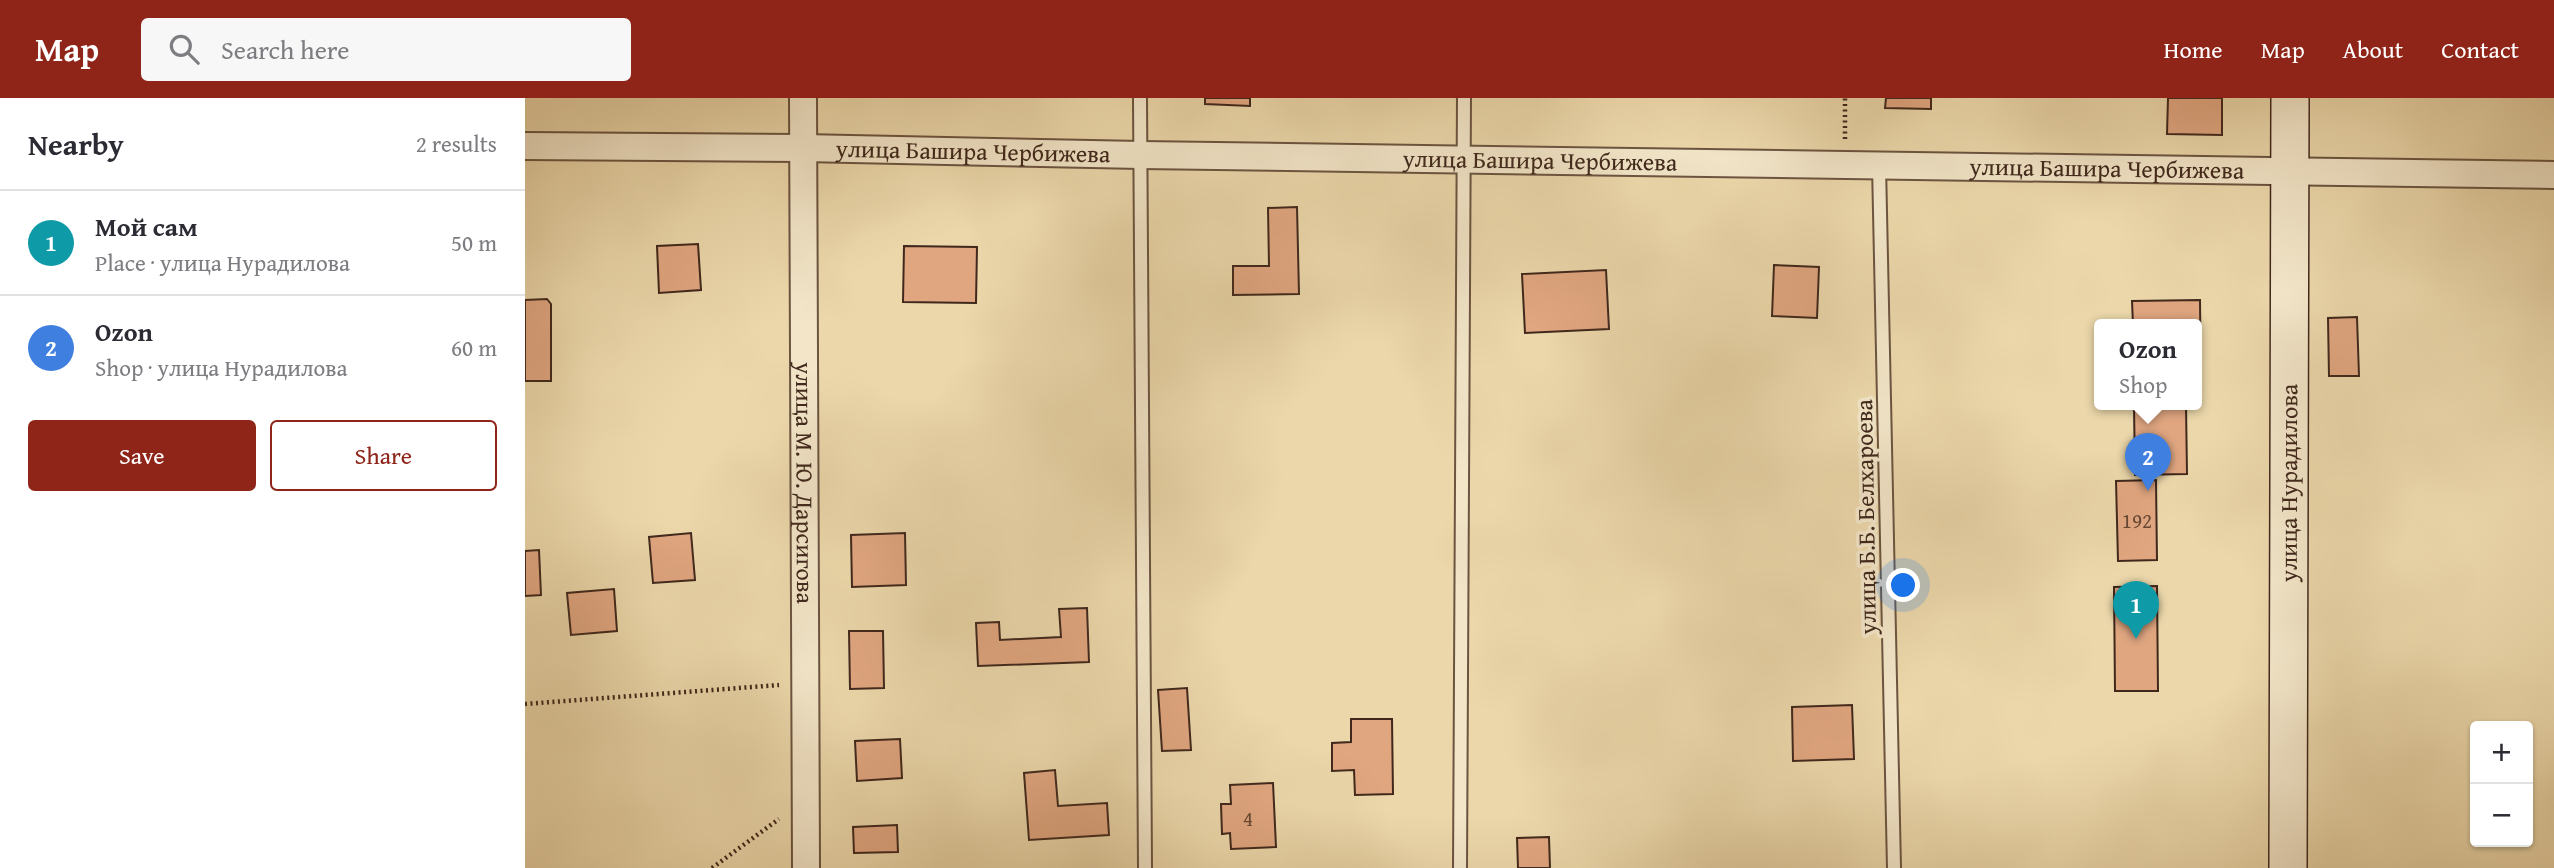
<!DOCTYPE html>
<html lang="en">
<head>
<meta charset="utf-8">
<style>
	:root { --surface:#fff; --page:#f7f7f7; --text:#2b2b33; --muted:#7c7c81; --line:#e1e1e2; --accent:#8f2418 }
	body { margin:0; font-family:"Gentium Book Plus",serif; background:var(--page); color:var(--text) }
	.controls { position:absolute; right:21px; bottom:21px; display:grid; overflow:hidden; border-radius:7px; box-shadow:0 2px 5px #0004 }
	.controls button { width:63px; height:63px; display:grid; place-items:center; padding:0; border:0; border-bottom:2px solid var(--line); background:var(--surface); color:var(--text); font:35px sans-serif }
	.you { position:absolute; left:1379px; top:488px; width:24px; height:24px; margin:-18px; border:5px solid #fff; border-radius:50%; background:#1a73e8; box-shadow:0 0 0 10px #1a73e833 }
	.badge { display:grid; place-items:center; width:46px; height:46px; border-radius:50%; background:var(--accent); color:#fff; font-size:23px; font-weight:700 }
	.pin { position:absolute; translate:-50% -58px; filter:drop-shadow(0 2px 4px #0008) }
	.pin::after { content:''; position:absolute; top:37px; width:24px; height:21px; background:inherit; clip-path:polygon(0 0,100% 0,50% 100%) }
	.popup { position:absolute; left:1569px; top:221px; width:108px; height:91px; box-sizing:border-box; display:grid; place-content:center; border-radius:7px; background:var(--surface); filter:drop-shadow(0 2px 5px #0005); font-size:23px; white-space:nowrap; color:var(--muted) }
	.popup b { font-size:26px; color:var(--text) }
	.popup::after { content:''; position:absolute; left:50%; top:100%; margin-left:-14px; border:14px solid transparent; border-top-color:var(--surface) }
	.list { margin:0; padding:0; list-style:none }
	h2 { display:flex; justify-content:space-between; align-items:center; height:91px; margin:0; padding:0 28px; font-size:30px }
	h2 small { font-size:23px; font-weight:400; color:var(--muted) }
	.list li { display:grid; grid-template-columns:46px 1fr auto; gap:21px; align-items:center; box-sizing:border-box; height:105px; padding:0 28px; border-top:2px solid var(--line) }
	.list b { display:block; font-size:26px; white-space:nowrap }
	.list p { margin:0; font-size:23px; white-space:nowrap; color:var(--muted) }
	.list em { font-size:23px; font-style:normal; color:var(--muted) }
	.actions { display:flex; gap:14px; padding:21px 28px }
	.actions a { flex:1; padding:16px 0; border:2px solid var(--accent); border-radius:7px; text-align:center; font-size:24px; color:var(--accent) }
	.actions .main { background:var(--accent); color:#fff }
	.icon { flex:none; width:38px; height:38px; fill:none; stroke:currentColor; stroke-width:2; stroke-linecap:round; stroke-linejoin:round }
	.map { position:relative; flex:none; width:2029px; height:770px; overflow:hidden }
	header { display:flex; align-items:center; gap:42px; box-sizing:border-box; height:98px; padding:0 35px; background:var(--accent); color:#fff }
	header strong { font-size:33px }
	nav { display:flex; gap:38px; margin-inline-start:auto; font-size:24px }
	.search { width:490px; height:63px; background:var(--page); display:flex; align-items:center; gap:18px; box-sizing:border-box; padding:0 24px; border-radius:7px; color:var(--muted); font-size:26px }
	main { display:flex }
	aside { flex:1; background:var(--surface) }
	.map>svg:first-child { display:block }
	.building { fill:#e0a680; stroke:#40281c; stroke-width:2 }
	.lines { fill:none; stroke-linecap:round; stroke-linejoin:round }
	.lane-casing { stroke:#6b5440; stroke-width:16 }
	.street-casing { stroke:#6b5440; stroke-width:30 }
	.secondary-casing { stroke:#40281c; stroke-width:40 }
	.path { stroke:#40281c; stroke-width:4.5; stroke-dasharray:2 3.5; stroke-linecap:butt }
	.lane { stroke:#f2e5c8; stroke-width:12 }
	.street { stroke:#f2e5c8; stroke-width:26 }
	.secondary { stroke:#f2e5c8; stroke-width:37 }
	.labels { text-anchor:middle; stroke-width:7; stroke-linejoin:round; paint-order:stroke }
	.number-label { font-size:21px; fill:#684835 }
	.street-label { font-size:24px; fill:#40281c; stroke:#f2e5c8 }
</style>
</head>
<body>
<header>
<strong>Map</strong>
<div class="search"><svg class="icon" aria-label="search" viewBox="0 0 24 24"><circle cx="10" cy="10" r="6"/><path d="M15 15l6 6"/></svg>Search here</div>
<nav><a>Home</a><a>Map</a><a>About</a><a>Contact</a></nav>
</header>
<main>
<aside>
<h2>Nearby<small>2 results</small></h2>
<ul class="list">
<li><span class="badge" style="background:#0f9aa8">1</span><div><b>Мой сам</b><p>Place · улица Нурадилова</p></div><em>50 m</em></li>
<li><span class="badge" style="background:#3f7fe0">2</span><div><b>Ozon</b><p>Shop · улица Нурадилова</p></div><em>60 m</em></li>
</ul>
<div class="actions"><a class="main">Save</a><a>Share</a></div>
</aside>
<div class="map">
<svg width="2029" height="770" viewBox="0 0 2029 770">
	<rect width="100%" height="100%" fill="#ebd7aa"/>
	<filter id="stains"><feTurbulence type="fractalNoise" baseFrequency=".00286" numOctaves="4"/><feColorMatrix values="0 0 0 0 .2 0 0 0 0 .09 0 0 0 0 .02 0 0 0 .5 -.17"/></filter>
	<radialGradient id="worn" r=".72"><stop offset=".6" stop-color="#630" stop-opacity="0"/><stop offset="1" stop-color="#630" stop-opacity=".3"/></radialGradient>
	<g class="building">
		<polygon points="680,0 725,0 725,8 680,6"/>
		<polygon points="1361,0 1406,0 1406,11 1360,10"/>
		<polygon points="1643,0 1697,0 1697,37 1642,36"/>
		<polygon points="772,109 774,196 708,197 708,168 744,168 743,110"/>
		<polygon points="173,146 176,192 134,195 132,148"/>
		<polygon points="379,148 452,149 451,205 378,204"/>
		<polygon points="1249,167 1294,169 1292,220 1247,218"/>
		<polygon points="1081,172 1084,231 1000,235 997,176"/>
		<polygon points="22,201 26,206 26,283 0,283 0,202"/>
		<polygon points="1675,202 1676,296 1672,296 1672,227 1608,227 1607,203"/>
		<polygon points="1832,219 1834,278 1804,278 1803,220"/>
		<polygon points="1609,307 1661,307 1662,376 1610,377"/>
		<polygon points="1631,382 1632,462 1593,463 1591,383"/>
		<polygon points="166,435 170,482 128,485 124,439"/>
		<polygon points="380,435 381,487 327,489 326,437"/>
		<polygon points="14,452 16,497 0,498 0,453"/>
		<polygon points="1632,488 1633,593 1590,593 1589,489"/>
		<polygon points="89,491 92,533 46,537 42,495"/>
		<polygon points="562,510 564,564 453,568 451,525 474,524 475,542 536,539 534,511"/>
		<polygon points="324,533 358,533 359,590 325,591"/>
		<polygon points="662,590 666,652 637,653 633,592"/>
		<polygon points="1327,607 1329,661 1268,663 1267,609"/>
		<polygon points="826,621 867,621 868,696 830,697 829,672 807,673 807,645 826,644"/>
		<polygon points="375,641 377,680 332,683 330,643"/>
		<polygon points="530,672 533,708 582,705 584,737 504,742 499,675"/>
		<polygon points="748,685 751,749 706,751 705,735 697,736 696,706 706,706 705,687"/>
		<polygon points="372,727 373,754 329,755 328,729"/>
		<polygon points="1024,739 1025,770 993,770 992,740"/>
	</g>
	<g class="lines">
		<g class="lane-casing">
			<g id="lane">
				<polyline points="615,0 620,770"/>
				<polyline points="1354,67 1369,770"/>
				<polyline points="935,770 939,0"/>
			</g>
		</g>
		<g class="street-casing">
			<g id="street">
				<path id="s1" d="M278,0L281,770"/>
				<path id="s2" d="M0,48L278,50L616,57L2029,77"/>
			</g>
		</g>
		<g class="secondary-casing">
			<g id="secondary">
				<path id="s3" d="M1763,770L1765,0"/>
			</g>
		</g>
		<g class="path">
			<polyline points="1320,41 1320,0"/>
			<polyline points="0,606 254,587"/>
			<polyline points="187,770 254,721"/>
		</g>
		<use href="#lane" class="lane"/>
		<use href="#street" class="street"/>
		<use href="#secondary" class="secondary"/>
	</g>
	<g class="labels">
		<g class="number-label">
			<text x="1612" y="430">192</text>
			<text x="723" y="728">4</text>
		</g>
		<g class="street-label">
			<text dy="8" stroke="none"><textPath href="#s2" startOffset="448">улица Башира Чербижева</textPath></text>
			<text dy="8" stroke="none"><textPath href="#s2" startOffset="1015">улица Башира Чербижева</textPath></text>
			<text dy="8" stroke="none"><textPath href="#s2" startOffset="1582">улица Башира Чербижева</textPath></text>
			<text dy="8" stroke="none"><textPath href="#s1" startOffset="385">улица М. Ю. Дарсигова</textPath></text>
			<text dy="8" stroke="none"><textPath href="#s3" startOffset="385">улица Нурадилова</textPath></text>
			<text transform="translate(1341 419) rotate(-91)" y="8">улица Б.Б. Белхароева</text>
		</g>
	</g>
	<rect width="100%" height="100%" filter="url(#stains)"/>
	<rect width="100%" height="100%" fill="url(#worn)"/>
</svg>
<div class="controls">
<button>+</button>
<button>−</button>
</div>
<div class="you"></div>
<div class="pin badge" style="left:1611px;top:541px;background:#0f9aa8">1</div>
<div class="pin badge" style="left:1623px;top:393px;background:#3f7fe0">2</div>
<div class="popup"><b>Ozon</b>Shop</div>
</div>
</main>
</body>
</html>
